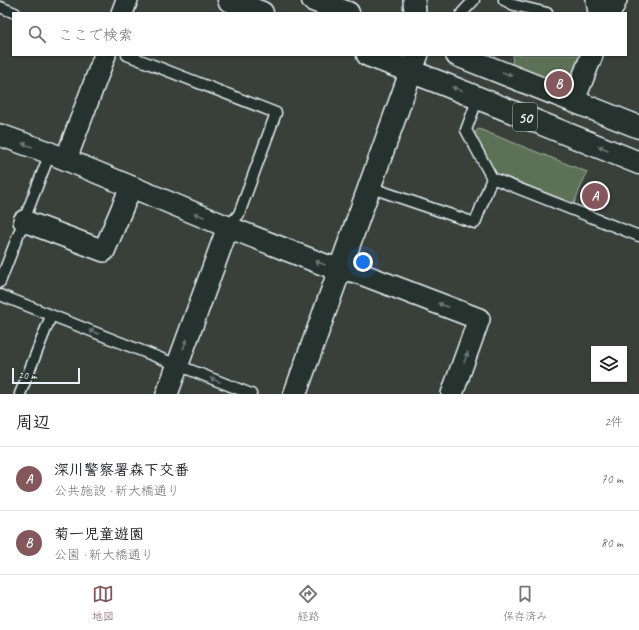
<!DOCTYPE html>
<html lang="ja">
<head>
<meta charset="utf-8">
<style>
	:root { --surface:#fff; --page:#f6f6f6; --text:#202124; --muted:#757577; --line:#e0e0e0; --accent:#84575d }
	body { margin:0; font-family:Caveat,"Klee One",sans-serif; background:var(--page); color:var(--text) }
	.controls { position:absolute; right:12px; bottom:12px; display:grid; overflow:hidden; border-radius:0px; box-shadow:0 1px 3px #0004 }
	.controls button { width:36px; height:36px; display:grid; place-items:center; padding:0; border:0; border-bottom:1px solid var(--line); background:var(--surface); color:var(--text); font:20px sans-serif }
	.scale { position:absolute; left:12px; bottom:10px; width:68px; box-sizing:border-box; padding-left:4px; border:2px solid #e8f1f8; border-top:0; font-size:11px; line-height:14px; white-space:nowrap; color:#e8f1f8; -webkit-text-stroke:3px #26332d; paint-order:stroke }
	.you { position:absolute; left:363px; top:262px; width:14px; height:14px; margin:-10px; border:3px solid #fff; border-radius:50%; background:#1a73e8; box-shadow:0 0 0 6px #1a73e833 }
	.badge { display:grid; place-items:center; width:26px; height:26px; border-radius:50%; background:var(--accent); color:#fff; font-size:13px; font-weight:700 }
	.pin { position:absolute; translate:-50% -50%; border:2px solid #fff; box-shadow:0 1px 4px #0006 }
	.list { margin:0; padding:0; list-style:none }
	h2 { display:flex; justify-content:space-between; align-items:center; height:52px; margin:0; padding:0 16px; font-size:17px }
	h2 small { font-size:13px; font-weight:400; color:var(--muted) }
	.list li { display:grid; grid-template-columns:26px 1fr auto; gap:12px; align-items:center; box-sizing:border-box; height:64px; padding:0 16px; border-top:1px solid var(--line) }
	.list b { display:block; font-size:15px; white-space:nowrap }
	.list p { margin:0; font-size:13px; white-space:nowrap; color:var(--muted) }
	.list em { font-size:13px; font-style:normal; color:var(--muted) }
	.icon { flex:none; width:22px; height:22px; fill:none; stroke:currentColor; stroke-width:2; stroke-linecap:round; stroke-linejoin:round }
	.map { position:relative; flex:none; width:639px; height:394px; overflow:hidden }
	.search { position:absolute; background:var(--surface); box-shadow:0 1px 3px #0004; left:12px; right:12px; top:12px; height:44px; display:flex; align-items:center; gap:10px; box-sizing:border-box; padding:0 14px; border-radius:0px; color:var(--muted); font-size:15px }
	.sheet { height:180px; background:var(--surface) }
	nav { display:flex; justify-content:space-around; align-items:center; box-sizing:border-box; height:56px; border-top:1px solid var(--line); background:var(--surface); font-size:11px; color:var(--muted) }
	nav a { display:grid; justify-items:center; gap:2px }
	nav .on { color:var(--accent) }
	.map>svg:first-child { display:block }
	.green { fill:#5c7154; stroke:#a2b1a6 }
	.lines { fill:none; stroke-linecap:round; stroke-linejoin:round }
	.lane-casing { stroke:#e8f1f8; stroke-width:13 }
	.street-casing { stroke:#e8f1f8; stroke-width:24 }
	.secondary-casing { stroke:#e8f1f8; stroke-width:25 }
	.primary-casing { stroke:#e8f1f8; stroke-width:25 }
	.lane { stroke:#26332d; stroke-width:10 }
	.street { stroke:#26332d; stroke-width:21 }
	.secondary { stroke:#26332d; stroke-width:22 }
	.primary { stroke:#26332d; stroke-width:22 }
	.oneway { fill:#6a7674 }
	.labels { text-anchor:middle; stroke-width:3; stroke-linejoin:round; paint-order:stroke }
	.shield { fill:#26332d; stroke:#aeb8bb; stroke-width:1 }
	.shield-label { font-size:16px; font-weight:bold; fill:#e8f1f8 }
</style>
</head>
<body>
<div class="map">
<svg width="639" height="394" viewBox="0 0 639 394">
	<rect width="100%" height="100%" fill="#393f39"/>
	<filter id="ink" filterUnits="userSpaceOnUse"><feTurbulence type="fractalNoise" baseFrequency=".025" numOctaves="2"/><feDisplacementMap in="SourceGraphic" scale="8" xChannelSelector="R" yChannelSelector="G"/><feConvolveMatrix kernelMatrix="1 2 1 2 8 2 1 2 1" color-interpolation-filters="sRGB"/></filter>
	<g filter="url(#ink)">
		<g class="green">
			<polygon points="513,55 588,55 572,96 511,72"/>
			<polygon points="479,129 587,172 573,206 497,175 474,136 476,131"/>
		</g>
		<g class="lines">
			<g class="lane-casing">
				<g id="lane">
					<polyline points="504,0 514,5 547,13"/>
					<polyline points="0,7 15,13"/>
					<polyline points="462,13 474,0"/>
					<polyline points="127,55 276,113 239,214 228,227"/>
					<polyline points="478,98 466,130 492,178 639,236"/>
					<polyline points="369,187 475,223 492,178"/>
					<polyline points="0,282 50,153"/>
					<polyline points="0,295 251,394"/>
					<polyline points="20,394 51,316"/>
				</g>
			</g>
			<g class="street-casing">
				<g id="street">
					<polyline points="414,0 415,13"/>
					<polyline points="597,0 599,13"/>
					<polyline points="122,13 127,0"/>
					<polyline points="610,13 616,0"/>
					<polyline points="574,100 592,55"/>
					<polyline points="0,135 50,153 228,227 325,265 356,272 479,319 452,394"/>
					<polyline points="66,159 105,55"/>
					<polyline points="24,221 104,251 131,187"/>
					<polyline points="167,394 228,227"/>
				</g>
			</g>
			<g class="secondary-casing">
				<polyline id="secondary" points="295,394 417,55"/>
			</g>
			<g class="primary-casing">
				<g id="primary">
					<polyline points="229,0 262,13"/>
					<polyline points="313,0 348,13"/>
					<polyline points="368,55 441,83 639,163"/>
					<polyline points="457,55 639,127"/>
				</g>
			</g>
			<use href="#lane" class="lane"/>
			<use href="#street" class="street"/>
			<use href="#secondary" class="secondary"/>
			<use href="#primary" class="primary"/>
		</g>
		<defs><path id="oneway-solid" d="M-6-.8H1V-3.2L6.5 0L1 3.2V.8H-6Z"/></defs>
		<g class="oneway">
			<use href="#oneway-solid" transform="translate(507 74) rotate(21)"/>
			<use href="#oneway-solid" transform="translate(457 89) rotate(-158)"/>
			<use href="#oneway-solid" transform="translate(27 145) rotate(-160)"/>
			<use href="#oneway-solid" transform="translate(603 148) rotate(-157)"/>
			<use href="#oneway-solid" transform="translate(199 215) rotate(-157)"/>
			<use href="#oneway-solid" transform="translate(320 263) rotate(-160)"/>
			<use href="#oneway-solid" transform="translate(443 305) rotate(-159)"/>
			<use href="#oneway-solid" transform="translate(94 332) rotate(-159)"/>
			<use href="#oneway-solid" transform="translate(185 344) rotate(-70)"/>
			<use href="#oneway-solid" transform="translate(466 357) rotate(-70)"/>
			<use href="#oneway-solid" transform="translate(215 380) rotate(-158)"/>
		</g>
	</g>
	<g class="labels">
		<rect class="shield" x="513" y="103" width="24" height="28" rx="3"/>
		<g class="shield-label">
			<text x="525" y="123">50</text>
		</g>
	</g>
</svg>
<div class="controls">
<button><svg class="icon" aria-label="layers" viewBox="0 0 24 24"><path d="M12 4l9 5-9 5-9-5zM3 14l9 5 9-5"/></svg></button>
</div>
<div class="scale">20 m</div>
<div class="you"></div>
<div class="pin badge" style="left:595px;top:196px">A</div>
<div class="pin badge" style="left:559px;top:84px">B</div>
<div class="search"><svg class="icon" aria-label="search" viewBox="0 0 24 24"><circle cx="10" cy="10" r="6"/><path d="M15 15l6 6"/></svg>ここで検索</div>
</div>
<section class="sheet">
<h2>周辺<small>2件</small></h2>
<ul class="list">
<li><span class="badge">A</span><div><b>深川警察署森下交番</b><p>公共施設 · 新大橋通り</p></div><em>70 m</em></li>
<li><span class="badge">B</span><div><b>菊一児童遊園</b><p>公園 · 新大橋通り</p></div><em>80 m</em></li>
</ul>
</section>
<nav>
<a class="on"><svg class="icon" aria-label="map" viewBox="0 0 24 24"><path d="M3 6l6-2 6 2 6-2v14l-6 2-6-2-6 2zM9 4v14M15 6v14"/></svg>地図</a>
<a><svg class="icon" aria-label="directions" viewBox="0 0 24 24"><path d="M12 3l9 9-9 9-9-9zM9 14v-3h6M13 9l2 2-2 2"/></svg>経路</a>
<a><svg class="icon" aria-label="saved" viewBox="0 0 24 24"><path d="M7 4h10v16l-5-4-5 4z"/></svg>保存済み</a>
</nav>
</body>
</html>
